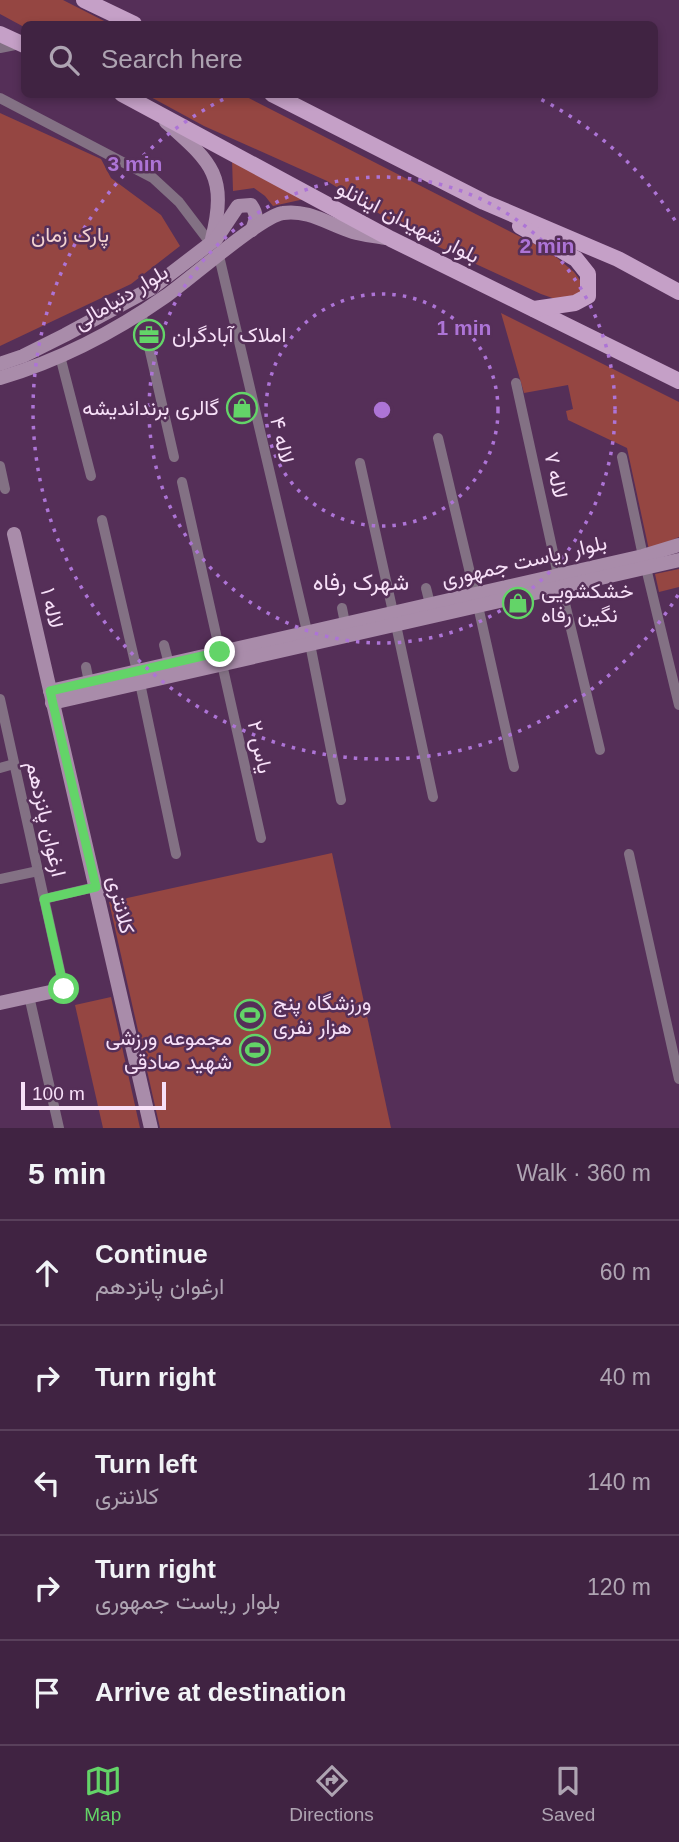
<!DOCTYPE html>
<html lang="en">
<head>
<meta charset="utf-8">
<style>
	:root { --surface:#402342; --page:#472b49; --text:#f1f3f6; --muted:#aea4b2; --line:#59405b; --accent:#63d468 }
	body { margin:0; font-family:Arial,Vazirmatn,sans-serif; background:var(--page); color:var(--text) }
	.scale { position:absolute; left:21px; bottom:18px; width:145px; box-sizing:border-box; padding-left:7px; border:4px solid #f7e0f8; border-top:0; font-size:19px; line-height:24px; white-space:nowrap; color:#f7e0f8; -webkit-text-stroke:5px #552f58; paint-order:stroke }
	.stop { position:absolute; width:21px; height:21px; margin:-16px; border:5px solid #63d468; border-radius:50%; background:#fff }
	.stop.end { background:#63d468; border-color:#fff; box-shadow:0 2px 7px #0008 }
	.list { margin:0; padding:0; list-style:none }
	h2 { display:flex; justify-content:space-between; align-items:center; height:91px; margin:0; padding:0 28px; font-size:30px }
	h2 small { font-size:23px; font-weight:400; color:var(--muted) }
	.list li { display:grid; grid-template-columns:46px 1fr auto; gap:21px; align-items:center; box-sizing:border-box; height:105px; padding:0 28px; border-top:2px solid var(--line) }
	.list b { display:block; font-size:26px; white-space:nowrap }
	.list p { margin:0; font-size:23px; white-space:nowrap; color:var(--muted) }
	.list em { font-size:23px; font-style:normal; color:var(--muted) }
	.icon { flex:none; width:38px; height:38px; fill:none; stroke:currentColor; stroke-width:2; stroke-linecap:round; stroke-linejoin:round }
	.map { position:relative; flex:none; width:679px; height:1128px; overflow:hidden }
	.search { position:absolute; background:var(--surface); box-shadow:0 4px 10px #0003; left:21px; right:21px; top:21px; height:77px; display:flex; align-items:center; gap:18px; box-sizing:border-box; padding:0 24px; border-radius:10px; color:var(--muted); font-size:26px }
	.sheet { height:616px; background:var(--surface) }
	nav { display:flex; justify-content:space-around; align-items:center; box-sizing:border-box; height:98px; border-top:2px solid var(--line); background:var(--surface); font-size:19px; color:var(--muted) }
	nav a { display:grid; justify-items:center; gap:4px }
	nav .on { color:var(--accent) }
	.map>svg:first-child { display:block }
	.green { fill:#954642 }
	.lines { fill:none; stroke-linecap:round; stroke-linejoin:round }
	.street { stroke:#837184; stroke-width:10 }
	.secondary { stroke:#a98caa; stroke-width:14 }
	.primary { stroke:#c5a0c7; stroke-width:16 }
	.route { stroke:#63d468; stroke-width:9 }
	.ring { fill:none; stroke:#ad74d6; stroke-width:3.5; stroke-dasharray:3.5 7 }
	.labels { text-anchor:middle; stroke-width:5; stroke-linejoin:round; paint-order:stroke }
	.street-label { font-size:21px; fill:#f7e0f8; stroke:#552f58 }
	.park-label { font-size:21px; fill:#f3d3d0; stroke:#552f58 }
	.poi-label { font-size:21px; fill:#f7e0f8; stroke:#552f58; text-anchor:start }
	.neighbourhood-label { font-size:23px; fill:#f7e0f8; stroke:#552f58 }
	.centre { fill:#ad74d6; stroke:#552f58; stroke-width:3.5 }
	.ring-label { font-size:21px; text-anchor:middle; font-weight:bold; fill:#ad74d6; stroke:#552f58; stroke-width:5; stroke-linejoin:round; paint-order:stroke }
</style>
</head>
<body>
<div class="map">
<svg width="679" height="1128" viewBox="0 0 679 1128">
	<rect width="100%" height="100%" fill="#552f58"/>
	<g class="green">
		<polygon points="0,0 63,0 110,24 24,24 24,27 0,14"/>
		<polygon points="147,95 243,95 550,252 574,272 585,287 579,295 558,300 541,294 415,236 327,181 204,126"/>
		<polygon points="0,113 101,159 111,178 161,215 180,246 131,284 0,346"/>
		<polygon points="232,159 309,198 273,206 265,196 254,188 233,191"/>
		<polygon points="501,313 679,402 679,537 649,550 627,448 568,420 566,411 573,409 568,385 524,393"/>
		<polygon points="679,569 679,587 659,592 655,574"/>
		<polygon points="332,853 391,1128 160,1128 109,902"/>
		<polygon points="111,997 140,1128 103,1128 75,1005"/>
	</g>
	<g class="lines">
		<g class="street">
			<polyline points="0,48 20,44"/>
			<polyline points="0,98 153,178 179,202 211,244"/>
			<polyline points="219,256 310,644 341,800"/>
			<polyline points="141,312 174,457"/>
			<polyline points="60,356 91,476"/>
			<polyline points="516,383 558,575"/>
			<polyline points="438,438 475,594"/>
			<polyline points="622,457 643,556"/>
			<polyline points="360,463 393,612"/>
			<polyline points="0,466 5,489"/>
			<polyline points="182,482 220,652"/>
			<polyline points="102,520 137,671"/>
			<polyline points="646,568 679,705"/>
			<polyline points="561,587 600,750"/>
			<polyline points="426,588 430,604"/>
			<polyline points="478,606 514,767"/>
			<polyline points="342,608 345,623"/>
			<polyline points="396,625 433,797"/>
			<polyline points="164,645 169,664"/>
			<polyline points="222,664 261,838"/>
			<polyline points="86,667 89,682"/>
			<polyline points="140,683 176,854"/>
			<polyline points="0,699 64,989"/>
			<polyline points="0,768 14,764"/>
			<polyline points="629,854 679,1079"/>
			<polyline points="0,879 38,871"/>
			<polyline points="44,899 95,887"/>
			<polyline points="29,996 59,1128"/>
		</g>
		<g class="secondary">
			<path d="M166,122C211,162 228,175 212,239"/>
			<path d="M0,364L23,356L65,335L152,288L216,239L238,206L251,205C258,215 256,220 252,230"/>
			<path d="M0,378C58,361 116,331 166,296C189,280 261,216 283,213C308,209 330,225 353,232C363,235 375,236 385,238"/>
			<polyline points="14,534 151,1128"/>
			<polyline points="50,691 643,556 679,545"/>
			<polyline points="52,703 679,560"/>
			<polyline points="0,1003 64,989"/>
		</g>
		<g class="primary">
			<polyline points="84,0 134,24"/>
			<polyline points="0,34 24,45"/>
			<polyline points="122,94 391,239 679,381"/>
			<polyline points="272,94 484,202 618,259 679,292"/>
			<polyline points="520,226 576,259 588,274 588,296 575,303 534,309"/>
		</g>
	</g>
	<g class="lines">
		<polyline class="route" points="64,989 44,899 96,887 50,691 220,652"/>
	</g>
	<g class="ring">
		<circle cx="382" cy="410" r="116"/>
		<circle cx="382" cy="410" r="233"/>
		<path d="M678 595A349 349 0 1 1 232 95M532 95A349 349 0 0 1 678 225"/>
	</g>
	<defs>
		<g id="office-ring" transform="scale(1.575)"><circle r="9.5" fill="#552f58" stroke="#63d468" stroke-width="1.5"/><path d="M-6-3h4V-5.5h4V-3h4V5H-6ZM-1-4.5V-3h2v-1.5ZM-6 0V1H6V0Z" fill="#63d468"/></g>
		<g id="shop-ring" transform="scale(1.575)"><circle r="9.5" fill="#552f58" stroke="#63d468" stroke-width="1.5"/><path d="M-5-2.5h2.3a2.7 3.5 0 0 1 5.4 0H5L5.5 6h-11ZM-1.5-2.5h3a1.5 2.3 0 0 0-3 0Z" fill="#63d468"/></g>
		<g id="stadium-ring" transform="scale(1.575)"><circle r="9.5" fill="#552f58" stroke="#63d468" stroke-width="1.5"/><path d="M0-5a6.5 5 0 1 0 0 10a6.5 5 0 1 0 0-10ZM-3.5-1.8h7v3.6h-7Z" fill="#63d468"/></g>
	</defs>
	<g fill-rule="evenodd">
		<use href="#office-ring" x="149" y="335"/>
		<use href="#shop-ring" x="242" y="408"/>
		<use href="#shop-ring" x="518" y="603"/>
		<use href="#stadium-ring" x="250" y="1015"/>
		<use href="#stadium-ring" x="255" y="1050"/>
	</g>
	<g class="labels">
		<g class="street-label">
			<text transform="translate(408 222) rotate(27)" y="7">بلوار شهیدان اینانلو</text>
			<text transform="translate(121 297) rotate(-31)" y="7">بلوار دنیامالی</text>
			<text transform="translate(282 440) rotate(77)" y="7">لاله ۴</text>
			<text transform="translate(556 475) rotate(78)" y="7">لاله ۷</text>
			<text transform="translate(524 561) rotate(-13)" y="7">بلوار ریاست جمهوری</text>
			<text transform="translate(52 608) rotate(77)" y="7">لاله ۱</text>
			<text transform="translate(260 747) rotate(78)" y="7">یاس ۲</text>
			<text transform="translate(46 819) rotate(77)" y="7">ارغوان پانزدهم</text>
			<text transform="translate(121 905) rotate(77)" y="7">کلانتری</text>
		</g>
		<g class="park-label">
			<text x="70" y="242">پارک زمان</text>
		</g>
		<g class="poi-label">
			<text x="172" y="342">املاک آبادگران</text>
			<text x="219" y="415" text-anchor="end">گالری برنداندیشه</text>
			<text x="541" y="598">خشکشویی<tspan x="541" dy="24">نگین رفاه</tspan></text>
			<text x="273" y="1010">ورزشگاه پنج<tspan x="273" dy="24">هزار نفری</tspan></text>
			<text x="232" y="1045" text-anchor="end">مجموعه ورزشی<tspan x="232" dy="24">شهید صادقی</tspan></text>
		</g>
		<g class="neighbourhood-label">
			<text x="361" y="590">شهرک رفاه</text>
		</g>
	</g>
	<circle cx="382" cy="410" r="10" class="centre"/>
	<g class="ring-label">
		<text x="135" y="171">3 min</text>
		<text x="547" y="253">2 min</text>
		<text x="464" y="335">1 min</text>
	</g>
</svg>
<div class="scale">100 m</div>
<div class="stop" style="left:64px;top:989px"></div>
<div class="stop end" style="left:220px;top:652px"></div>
<div class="search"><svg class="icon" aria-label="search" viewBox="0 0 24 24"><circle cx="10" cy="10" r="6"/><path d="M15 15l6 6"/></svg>Search here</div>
</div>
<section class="sheet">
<h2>5 min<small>Walk · 360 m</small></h2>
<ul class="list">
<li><svg class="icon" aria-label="ahead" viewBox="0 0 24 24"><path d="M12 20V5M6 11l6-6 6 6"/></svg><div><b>Continue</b><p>ارغوان پانزدهم</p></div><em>60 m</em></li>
<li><svg class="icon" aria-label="right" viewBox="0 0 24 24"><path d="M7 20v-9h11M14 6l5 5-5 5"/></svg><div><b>Turn right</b></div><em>40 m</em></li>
<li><svg class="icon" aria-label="left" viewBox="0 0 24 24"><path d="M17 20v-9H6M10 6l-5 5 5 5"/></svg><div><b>Turn left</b><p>کلانتری</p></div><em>140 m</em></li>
<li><svg class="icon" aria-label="right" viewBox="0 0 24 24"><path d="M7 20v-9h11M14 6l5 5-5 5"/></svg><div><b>Turn right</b><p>بلوار ریاست جمهوری</p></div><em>120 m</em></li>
<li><svg class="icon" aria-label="arrive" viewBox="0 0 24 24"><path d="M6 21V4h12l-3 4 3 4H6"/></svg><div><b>Arrive at destination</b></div></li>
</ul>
</section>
<nav>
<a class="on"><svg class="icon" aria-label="map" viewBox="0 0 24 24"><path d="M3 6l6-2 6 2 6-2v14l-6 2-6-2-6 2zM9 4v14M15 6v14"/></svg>Map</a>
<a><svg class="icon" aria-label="directions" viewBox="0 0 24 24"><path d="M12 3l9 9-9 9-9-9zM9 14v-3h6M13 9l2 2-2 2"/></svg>Directions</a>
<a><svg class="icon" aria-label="saved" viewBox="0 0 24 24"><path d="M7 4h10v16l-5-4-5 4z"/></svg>Saved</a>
</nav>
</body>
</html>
